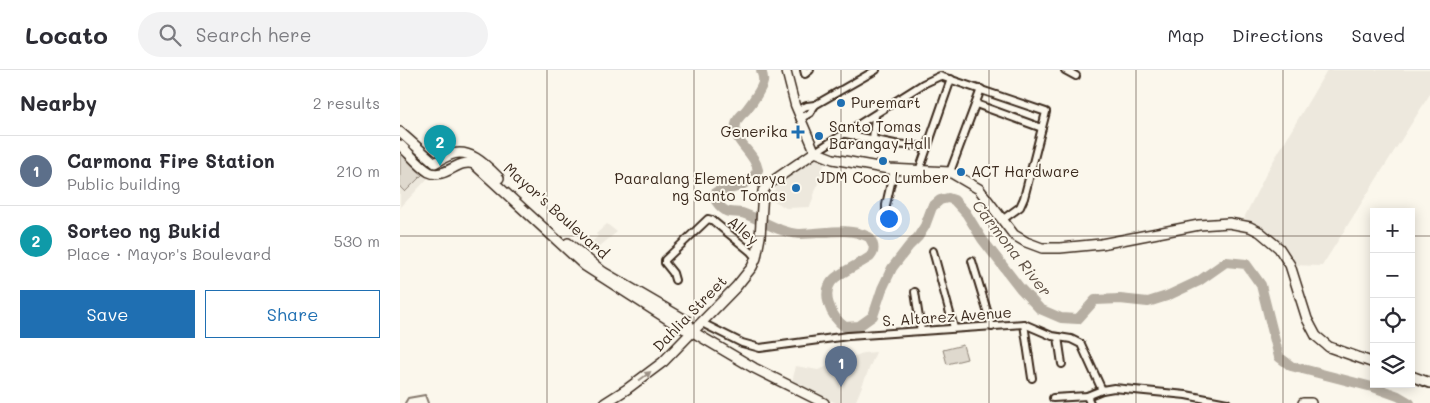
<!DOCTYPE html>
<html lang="en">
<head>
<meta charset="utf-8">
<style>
	:root { --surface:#fff; --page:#f2f2f3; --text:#2b2b33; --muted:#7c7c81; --line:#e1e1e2; --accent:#1f6fb2 }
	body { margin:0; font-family:Mali,sans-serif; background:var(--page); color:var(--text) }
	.controls { position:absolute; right:15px; bottom:15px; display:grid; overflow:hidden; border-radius:0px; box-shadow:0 2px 12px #0003 }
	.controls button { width:45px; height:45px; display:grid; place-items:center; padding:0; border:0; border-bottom:1px solid var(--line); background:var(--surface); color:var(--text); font:25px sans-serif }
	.you { position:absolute; left:488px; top:148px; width:18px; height:18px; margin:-12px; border:4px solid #fff; border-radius:50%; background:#1a73e8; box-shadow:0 0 0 8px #1a73e833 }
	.badge { display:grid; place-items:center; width:32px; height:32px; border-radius:50%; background:var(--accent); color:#fff; font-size:16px; font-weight:700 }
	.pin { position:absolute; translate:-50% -41px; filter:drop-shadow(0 1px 2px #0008) }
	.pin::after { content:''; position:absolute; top:26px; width:18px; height:15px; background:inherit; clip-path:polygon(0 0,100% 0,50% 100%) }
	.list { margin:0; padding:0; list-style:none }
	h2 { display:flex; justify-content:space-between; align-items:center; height:65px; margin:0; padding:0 20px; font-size:21px }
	h2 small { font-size:16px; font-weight:400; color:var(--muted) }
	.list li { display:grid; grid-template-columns:32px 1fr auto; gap:15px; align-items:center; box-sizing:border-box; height:70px; padding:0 20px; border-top:1px solid var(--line) }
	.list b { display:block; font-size:19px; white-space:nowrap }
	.list p { margin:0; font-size:16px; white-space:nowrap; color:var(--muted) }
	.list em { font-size:16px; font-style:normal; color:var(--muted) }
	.actions { display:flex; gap:10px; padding:15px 20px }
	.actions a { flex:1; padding:11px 0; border:1px solid var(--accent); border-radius:0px; text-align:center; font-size:18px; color:var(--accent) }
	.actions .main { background:var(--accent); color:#fff }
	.icon { flex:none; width:28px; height:28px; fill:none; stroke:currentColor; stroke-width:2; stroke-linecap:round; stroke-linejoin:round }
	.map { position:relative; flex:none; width:1030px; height:333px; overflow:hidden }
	header { display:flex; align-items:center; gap:30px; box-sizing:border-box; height:70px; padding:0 25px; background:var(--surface); border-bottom:1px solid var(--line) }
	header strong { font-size:24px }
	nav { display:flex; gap:28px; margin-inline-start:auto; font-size:18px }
	.search { width:350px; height:45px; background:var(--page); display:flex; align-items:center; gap:12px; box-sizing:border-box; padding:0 18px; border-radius:28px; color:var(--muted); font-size:19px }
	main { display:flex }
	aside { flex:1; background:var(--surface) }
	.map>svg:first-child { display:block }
	.built { fill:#ede8dd }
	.green { fill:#dfd9ce; stroke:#8d8276 }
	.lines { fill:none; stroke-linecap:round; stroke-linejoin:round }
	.stream { stroke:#85796d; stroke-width:2 }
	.river { stroke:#b6aea2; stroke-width:10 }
	.minor-casing { stroke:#3b2a1e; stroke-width:10 }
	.tertiary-casing { stroke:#3b2a1e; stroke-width:11 }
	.secondary-casing { stroke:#3b2a1e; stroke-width:12 }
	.minor { stroke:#fbf7ec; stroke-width:6 }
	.tertiary { stroke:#fbf7ec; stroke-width:8 }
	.secondary { stroke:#fbf7ec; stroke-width:9 }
	.oneway { fill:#9b9085 }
	.grid { fill:none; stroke:#3b2a1e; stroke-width:1; stroke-opacity:0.55 }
	.poi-dot { fill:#1f6fb2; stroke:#fbf7ec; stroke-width:2 }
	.labels { text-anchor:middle; stroke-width:4; stroke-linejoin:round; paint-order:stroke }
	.poi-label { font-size:15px; fill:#3b2a1e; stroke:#fbf7ec; text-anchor:start }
	.street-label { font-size:15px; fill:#3b2a1e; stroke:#fbf7ec }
	.water-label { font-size:16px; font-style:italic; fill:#605246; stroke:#fbf7ec }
</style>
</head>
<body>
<header>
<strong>Locato</strong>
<div class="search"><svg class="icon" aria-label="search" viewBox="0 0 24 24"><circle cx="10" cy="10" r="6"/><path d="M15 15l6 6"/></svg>Search here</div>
<nav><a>Map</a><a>Directions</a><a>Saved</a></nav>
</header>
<main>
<aside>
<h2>Nearby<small>2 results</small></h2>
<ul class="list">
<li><span class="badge" style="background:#5c6f8a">1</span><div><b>Carmona Fire Station</b><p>Public building</p></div><em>210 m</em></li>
<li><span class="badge" style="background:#0f9aa8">2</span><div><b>Sorteo ng Bukid</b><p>Place · Mayor's Boulevard</p></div><em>530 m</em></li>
</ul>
<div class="actions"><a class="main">Save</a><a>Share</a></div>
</aside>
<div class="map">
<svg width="1030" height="333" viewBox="0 0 1030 333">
	<rect width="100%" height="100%" fill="#fbf7ec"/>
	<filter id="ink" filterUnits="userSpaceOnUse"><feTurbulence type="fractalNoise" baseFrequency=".02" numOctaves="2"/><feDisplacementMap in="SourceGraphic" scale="10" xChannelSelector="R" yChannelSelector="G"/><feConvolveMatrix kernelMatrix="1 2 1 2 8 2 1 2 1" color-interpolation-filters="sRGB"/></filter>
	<g filter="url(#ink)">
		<g class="built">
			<polygon points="927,0 1030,0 1030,24 922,196 890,195 879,178 843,156 845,146 868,100"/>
			<polygon points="0,80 30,106 0,138"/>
			<polygon points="411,86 425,92 410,137 386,138 369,128 381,109"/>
			<polygon points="207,154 217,162 190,184 185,179 198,166 196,164"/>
			<polygon points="476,282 455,333 436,333 392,312 396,296 418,300 463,283"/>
		</g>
		<g class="green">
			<polygon points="0,81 24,103 5,122 0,117"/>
			<polygon points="563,275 567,289 547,294 543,280"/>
		</g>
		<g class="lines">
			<polyline class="stream" points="5,333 8,328 25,325 28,333"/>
			<path class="river" d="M361,0C362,3 364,8 363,12C362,18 352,33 347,39C344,43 339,46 337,51C329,72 354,79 358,100C348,117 334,118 316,122L314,127C316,132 321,138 326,141C331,143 337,142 342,143C361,149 379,163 400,164C424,164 446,156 469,167C474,174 476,180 470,187C459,194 446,200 435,208C419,222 431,247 445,257L459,256L473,246L482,219L492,198L509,176L518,167L525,156L532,137L540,130L548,128L554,130L566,143L582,169L620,218L640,239L661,248L678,249L695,230L720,229L748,232L767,226L799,211L826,192L846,194L861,215L879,287L891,296L976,318L998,326L1010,333"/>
			<g class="minor-casing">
				<g id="minor">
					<polyline points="404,0 405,4 410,0"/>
					<polyline points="665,0 676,6"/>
					<polyline points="576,34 642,58"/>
					<polyline points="397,40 407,36 415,35"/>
					<polyline points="400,49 410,43 415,35 476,0"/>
					<polyline points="446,64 495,74 527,77"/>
					<polyline points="473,70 475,45"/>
					<polyline points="415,82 523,14 540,6 646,42 624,128 620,137 602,150"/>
					<polyline points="519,101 551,9"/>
					<polyline points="550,102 581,19"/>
					<polyline points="486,152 486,135 494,99"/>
					<polyline points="533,181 554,258"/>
					<polyline points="572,191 592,257"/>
					<polyline points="275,210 273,203 265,193 265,190 308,149 312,150 351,182 356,188"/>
					<polyline points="515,222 521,261"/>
					<polyline points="302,253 342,273 360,278 448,266 624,254 652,266 671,269 681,274 702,320 714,318 786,325 827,333"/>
					<polyline points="624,254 632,308"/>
					<polyline points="658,267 662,294"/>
					<polyline points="687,326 690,333"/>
					<polyline points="653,328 687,326 702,320"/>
				</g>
			</g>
			<g class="tertiary-casing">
				<polyline id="tertiary" points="386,0 395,35 415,82"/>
			</g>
			<g class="secondary-casing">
				<g id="secondary">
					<path d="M0,62L35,93C40,90 45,87 50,85C69,77 86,95 99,108"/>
					<path d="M0,75C8,82 20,97 29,102C45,110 58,88 74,94L185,196L280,257L293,262L354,298L424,333"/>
					<polyline points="168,173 203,202 287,251 293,262"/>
					<polyline points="1011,306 1030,313"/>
					<polyline points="205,333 227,319 263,292 336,217 352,197 356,188 360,167 363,121 367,115 415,82 433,89 489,99 550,102 579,119 614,165 626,172 642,178 660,178 701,174 799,155 829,153 850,157 860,162 879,178 890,195 907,249 916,266 929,277 974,293"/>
					<polyline points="903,333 911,333"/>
				</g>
			</g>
			<use href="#minor" class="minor"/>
			<use href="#tertiary" class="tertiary"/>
			<use href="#secondary" class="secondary"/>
		</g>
		<defs><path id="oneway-solid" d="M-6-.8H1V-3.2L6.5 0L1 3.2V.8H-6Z" transform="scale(1.25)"/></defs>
		<use class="oneway" href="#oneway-solid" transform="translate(245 306) rotate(-37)"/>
	</g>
	<path class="grid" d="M147,0V333M294,0V333M441,0V333M589,0V333M736,0V333M883,0V333M0,166H974M1011,166H1030"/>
	<g class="poi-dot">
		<circle cx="441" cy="33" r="5"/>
		<path d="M395.5 54.5h5v5h5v5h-5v5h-5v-5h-5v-5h5z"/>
		<circle cx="419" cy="66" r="5"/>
		<circle cx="483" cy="91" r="5"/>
		<circle cx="561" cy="102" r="5"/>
		<circle cx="396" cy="118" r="5"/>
	</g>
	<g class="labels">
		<g class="poi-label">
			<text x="451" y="38">Puremart</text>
			<text x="429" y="62">Santo Tomas<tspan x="429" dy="17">Barangay Hall</tspan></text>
			<text x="388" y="67" text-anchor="end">Generika</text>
			<text x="571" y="107">ACT Hardware</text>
			<text x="483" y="113" text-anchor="middle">JDM Coco Lumber</text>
			<text x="386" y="114" text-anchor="end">Paaralang Elementarya<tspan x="386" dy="17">ng Santo Tomas</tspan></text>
		</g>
		<g class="street-label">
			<text transform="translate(156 141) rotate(42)" y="5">Mayor's Boulevard</text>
			<text transform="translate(343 161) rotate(41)" y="5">Alley</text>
			<text transform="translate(290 244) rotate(-46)" y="5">Dahlia Street</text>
			<text transform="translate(547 247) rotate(-4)" y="5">S. Altarez Avenue</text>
		</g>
		<g class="water-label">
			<text transform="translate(612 178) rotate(52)" y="6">Carmona River</text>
		</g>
	</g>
</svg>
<div class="controls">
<button>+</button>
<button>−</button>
<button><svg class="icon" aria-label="locate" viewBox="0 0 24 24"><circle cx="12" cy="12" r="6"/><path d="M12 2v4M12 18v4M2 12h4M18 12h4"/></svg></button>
<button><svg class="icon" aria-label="layers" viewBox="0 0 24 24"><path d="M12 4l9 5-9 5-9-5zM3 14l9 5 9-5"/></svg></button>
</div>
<div class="you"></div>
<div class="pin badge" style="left:441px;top:317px;background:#5c6f8a">1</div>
<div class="pin badge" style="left:40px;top:96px;background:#0f9aa8">2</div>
</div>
</main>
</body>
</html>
